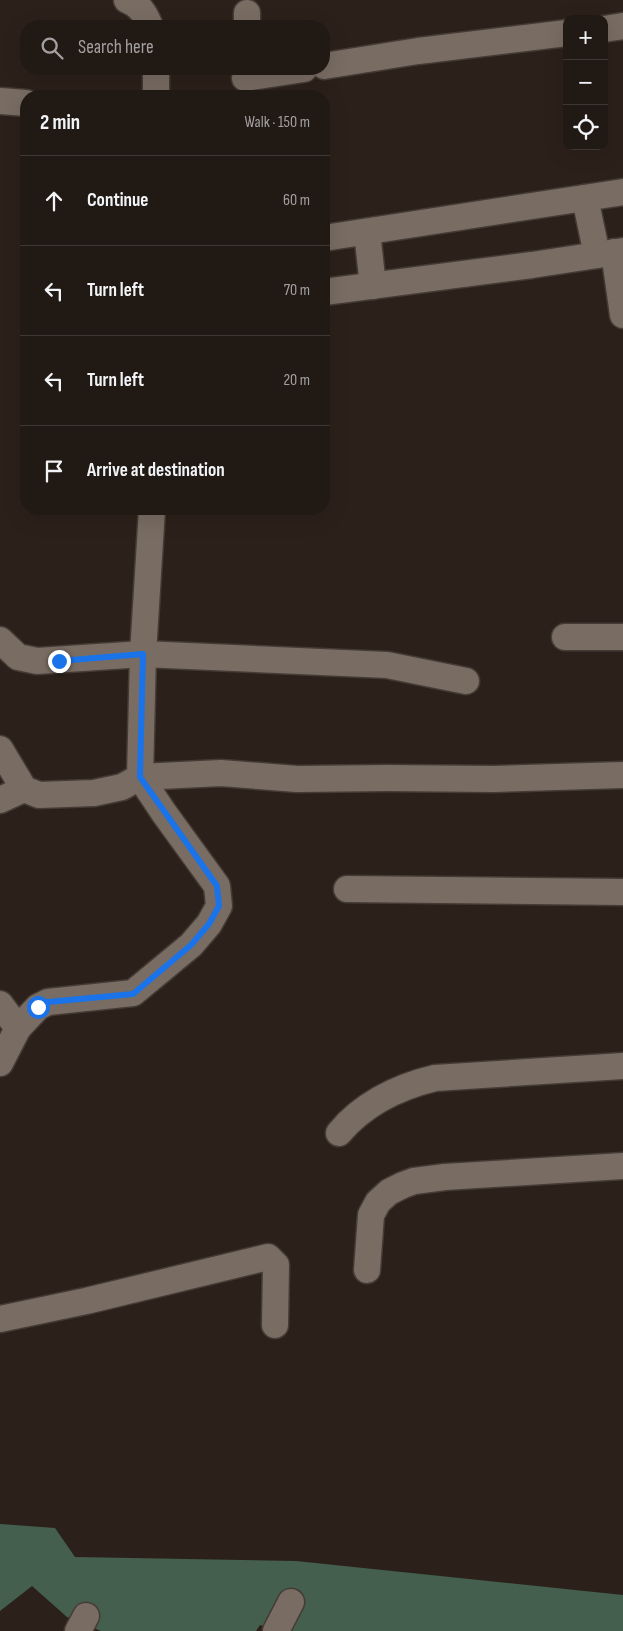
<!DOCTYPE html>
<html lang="en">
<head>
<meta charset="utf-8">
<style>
	:root { --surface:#211914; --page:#29221d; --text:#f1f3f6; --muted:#a2a0a0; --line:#3e3834 }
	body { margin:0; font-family:"Sofia Sans Condensed",sans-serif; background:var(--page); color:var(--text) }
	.controls { position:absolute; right:15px; top:15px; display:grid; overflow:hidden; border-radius:10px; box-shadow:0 5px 20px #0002 }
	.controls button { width:45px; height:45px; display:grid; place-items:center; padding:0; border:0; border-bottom:1px solid var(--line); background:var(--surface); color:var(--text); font:25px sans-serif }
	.stop { position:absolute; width:15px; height:15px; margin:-11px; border:4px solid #1a73e8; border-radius:50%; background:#fff }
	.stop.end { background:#1a73e8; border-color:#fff; box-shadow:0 1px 5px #0008 }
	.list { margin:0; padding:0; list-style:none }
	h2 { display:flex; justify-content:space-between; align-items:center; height:65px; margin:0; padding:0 20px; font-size:21px }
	h2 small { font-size:16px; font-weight:400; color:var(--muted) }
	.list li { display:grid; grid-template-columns:32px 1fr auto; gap:15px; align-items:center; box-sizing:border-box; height:90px; padding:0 20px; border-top:1px solid var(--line) }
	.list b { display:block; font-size:19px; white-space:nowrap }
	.list em { font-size:16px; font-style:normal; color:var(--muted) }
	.icon { flex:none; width:28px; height:28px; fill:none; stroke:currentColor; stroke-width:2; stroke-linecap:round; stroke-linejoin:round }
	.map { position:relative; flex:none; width:623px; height:1631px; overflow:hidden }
	.search { position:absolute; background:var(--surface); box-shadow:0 5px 20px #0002; left:20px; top:20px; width:310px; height:55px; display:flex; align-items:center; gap:12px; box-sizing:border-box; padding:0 18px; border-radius:20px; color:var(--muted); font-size:19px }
	.panel { position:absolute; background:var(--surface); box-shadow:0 5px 20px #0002; left:20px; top:90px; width:310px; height:425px; border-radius:20px }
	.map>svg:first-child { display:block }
	.forest { fill:#445f4e }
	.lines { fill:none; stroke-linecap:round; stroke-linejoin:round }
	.minor-casing { stroke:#453b36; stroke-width:29 }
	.minor { stroke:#796c63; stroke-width:26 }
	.route { stroke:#1a73e8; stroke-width:6 }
</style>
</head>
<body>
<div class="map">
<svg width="623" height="1631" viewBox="0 0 623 1631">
	<rect width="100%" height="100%" fill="#2c211a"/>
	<polygon class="forest" points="0,1524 55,1528 75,1557 296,1561 623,1595 623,1631 279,1631 260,1625 256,1631 101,1631 67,1617 32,1586 0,1611"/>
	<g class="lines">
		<g class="minor-casing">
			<g id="minor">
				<path d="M127,0C140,5 145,14 150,26"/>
				<polyline points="247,26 247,13"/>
				<polyline points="604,29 623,26"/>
				<polyline points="324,66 418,51 567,33"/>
				<polyline points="156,69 156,96"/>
				<polyline points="245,78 304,69"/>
				<polyline points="0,101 26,103"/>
				<polyline points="585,198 597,255"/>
				<polyline points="367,232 373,286"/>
				<polyline points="324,238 623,192"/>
				<polyline points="614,252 623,315"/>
				<polyline points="324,292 532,265 623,251"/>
				<polyline points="565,637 623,637"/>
				<polyline points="0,640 18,657 37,661 143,654 387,665 466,681"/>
				<polyline points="0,749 24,789 39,795 94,793 122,787 140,777 221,773 297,779 387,778 494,779 623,775"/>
				<polyline points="0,800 24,789"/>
				<polyline points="347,889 623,892"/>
				<polyline points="0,1004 18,1028 0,1063"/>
				<polyline points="18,1028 38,1007 48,1002 133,993 191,945 209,924 219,906 217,886 164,813 140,777 143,654 152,509"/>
				<path d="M339,1133C364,1103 398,1087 435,1078L623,1066"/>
				<polyline points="367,1270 371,1215 378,1202 389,1192 403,1185 414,1181 445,1177 623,1166"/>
				<polyline points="0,1319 86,1301 268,1257 276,1265 275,1325"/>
				<polyline points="78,1631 86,1616"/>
				<polyline points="276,1631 291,1602"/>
			</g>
		</g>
		<use href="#minor" class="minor"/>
	</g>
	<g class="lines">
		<polyline class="route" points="38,1007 48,1002 133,994 191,945 209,924 219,906 217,886 140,777 143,654 59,661"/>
	</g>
</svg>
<div class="controls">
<button>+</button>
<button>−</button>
<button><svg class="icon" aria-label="locate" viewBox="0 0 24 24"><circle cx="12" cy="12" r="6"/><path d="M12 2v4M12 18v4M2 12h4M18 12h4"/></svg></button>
</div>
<div class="stop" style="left:38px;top:1007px"></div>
<div class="stop end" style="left:59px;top:661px"></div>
<div class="search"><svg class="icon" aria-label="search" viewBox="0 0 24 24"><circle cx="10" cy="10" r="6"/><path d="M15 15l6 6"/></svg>Search here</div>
<section class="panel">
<h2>2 min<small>Walk · 150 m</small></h2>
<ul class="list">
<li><svg class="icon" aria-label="ahead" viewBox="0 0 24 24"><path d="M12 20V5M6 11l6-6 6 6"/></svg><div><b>Continue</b></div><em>60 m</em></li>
<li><svg class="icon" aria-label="left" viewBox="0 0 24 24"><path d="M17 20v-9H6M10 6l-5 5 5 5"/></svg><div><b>Turn left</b></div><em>70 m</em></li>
<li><svg class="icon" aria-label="left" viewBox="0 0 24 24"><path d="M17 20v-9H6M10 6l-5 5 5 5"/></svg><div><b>Turn left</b></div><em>20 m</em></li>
<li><svg class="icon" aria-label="arrive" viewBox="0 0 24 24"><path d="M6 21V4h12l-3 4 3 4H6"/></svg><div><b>Arrive at destination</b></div></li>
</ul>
</section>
</div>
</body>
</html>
